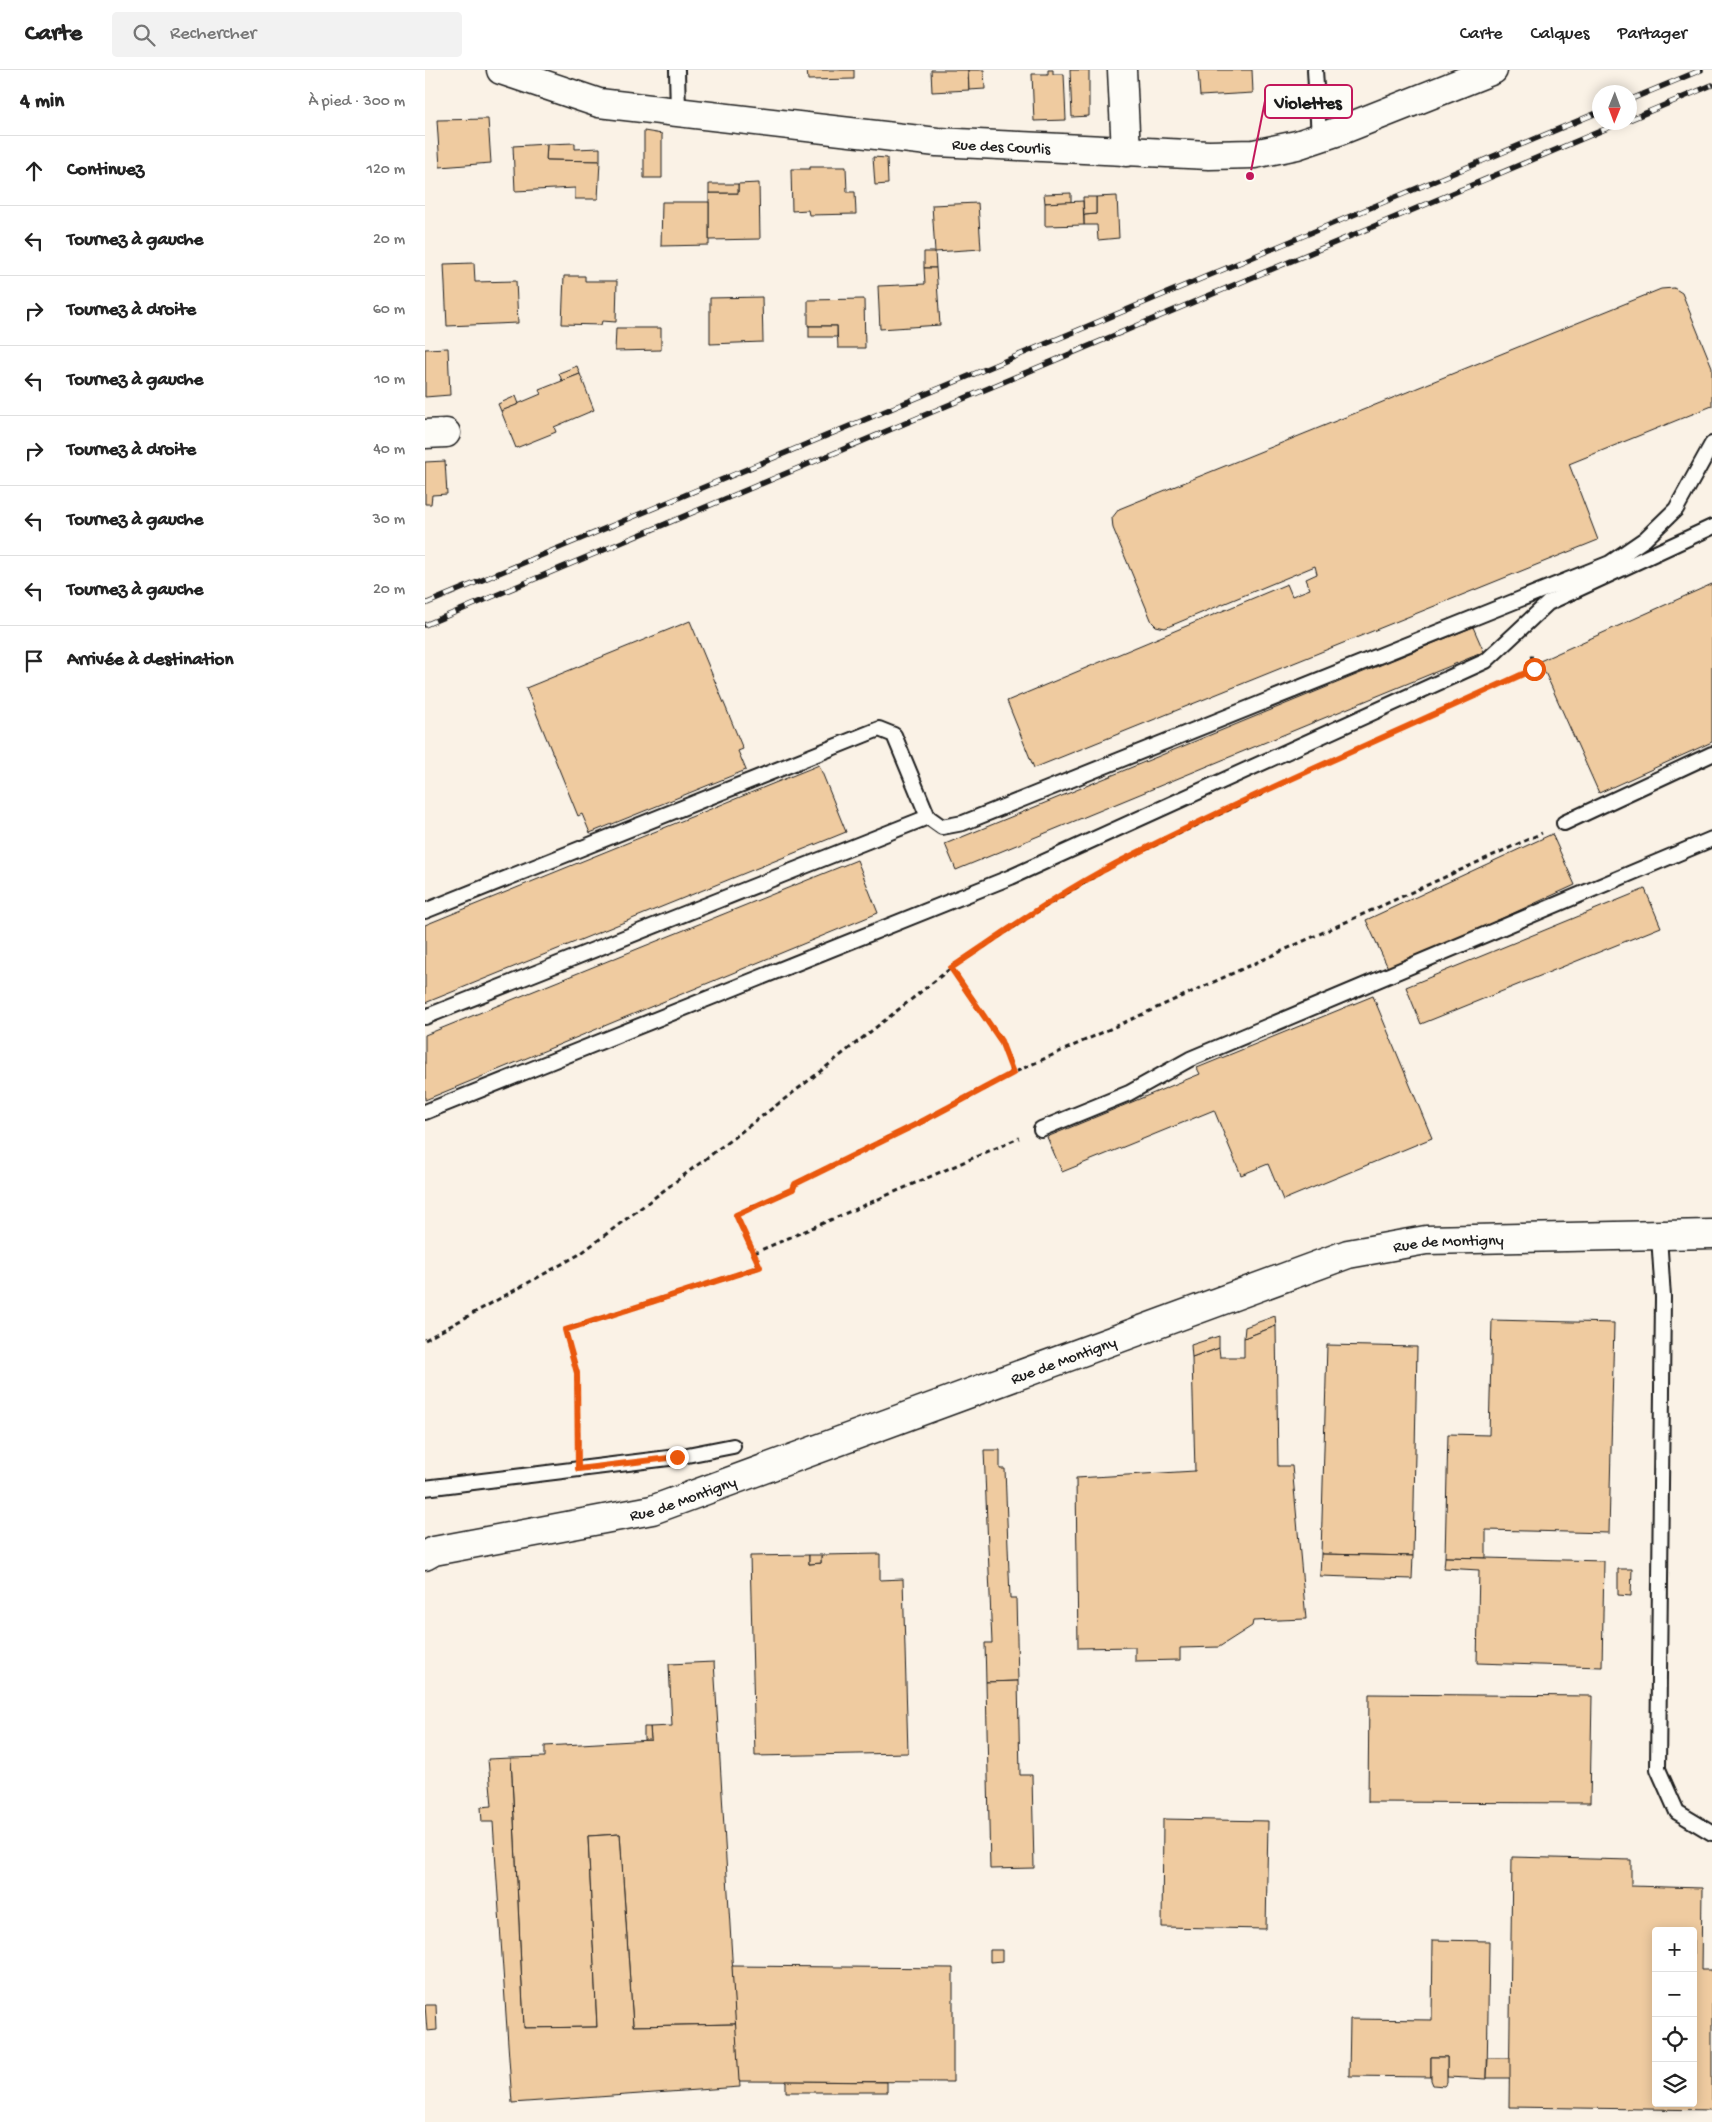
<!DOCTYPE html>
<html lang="fr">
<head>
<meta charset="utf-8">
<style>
	:root { --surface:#fff; --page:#f2f2f2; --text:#222; --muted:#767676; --line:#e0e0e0 }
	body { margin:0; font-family:"Gochi Hand",sans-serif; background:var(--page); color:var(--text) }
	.controls { position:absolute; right:15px; bottom:15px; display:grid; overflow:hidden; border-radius:5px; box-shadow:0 2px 12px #0003 }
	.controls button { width:45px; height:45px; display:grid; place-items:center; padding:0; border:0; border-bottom:1px solid var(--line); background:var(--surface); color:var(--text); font:25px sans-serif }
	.compass { position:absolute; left:1167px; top:15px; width:45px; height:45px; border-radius:50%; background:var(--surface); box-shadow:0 2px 12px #0003; rotate:181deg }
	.stop { position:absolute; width:15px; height:15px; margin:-11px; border:4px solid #ea580c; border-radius:50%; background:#fff }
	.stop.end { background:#ea580c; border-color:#fff; box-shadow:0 1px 5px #0008 }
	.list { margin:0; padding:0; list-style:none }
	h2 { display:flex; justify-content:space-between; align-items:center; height:65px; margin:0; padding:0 20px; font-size:21px }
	h2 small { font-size:16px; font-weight:400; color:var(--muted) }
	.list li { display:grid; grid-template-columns:32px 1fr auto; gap:15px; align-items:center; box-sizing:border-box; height:70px; padding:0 20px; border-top:1px solid var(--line) }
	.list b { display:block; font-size:19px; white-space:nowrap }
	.list em { font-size:16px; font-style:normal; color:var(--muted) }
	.icon { flex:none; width:28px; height:28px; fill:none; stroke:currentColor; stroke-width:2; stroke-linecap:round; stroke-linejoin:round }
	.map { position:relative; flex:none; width:1287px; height:2052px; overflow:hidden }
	header { display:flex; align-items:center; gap:30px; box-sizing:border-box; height:70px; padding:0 25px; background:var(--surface); border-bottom:1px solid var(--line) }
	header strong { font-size:24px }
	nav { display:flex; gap:28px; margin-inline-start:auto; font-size:18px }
	.search { width:350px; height:45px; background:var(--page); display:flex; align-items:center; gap:12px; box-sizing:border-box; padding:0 18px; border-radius:5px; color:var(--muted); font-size:19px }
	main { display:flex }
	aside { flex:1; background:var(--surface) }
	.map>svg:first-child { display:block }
	.building { fill:#efcba0; stroke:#1c1c1c; fill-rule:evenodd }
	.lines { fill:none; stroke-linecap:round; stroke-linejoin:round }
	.lane-casing { stroke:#1c1c1c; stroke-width:18 }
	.street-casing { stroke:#1c1c1c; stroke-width:31 }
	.path { stroke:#1c1c1c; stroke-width:3; stroke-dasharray:5 4; stroke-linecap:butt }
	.lane { stroke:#fdfcf7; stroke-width:14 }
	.street { stroke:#fdfcf7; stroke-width:28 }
	.rail-casing { stroke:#1c1c1c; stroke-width:5.5 }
	.rail { stroke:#fdfcf7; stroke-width:4; stroke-dasharray:11; stroke-linecap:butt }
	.route { stroke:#ea580c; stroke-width:6 }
	.labels { text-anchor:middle; stroke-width:4; stroke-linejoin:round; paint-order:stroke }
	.street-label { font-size:16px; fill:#1c1c1c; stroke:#fdfcf7 }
	.leader { fill:none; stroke:#c2185b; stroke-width:2 }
	.callout-dot { fill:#c2185b; stroke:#fdfcf7; stroke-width:2 }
	.callout { fill:#fdfcf7; stroke:#c2185b; stroke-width:2 }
	.callout-label { font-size:18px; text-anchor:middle; font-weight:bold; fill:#1c1c1c }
</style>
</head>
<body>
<header>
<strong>Carte</strong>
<div class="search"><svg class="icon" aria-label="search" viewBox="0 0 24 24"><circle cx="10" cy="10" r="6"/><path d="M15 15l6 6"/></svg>Rechercher</div>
<nav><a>Carte</a><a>Calques</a><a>Partager</a></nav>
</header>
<main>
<aside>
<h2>4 min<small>À pied · 300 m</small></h2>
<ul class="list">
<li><svg class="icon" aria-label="ahead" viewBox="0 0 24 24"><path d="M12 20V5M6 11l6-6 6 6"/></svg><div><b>Continuez</b></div><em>120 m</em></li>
<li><svg class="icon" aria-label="left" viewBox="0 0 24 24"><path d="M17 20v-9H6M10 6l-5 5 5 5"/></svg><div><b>Tournez à gauche</b></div><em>20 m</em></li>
<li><svg class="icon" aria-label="right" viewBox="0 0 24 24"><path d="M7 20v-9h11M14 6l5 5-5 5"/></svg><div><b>Tournez à droite</b></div><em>60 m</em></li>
<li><svg class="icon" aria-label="left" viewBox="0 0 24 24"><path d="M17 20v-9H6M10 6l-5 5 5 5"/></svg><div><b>Tournez à gauche</b></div><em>10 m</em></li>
<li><svg class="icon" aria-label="right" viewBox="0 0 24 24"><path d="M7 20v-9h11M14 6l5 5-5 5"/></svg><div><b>Tournez à droite</b></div><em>40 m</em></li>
<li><svg class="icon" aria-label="left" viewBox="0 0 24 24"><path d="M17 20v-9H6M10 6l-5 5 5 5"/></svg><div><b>Tournez à gauche</b></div><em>30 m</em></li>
<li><svg class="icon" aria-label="left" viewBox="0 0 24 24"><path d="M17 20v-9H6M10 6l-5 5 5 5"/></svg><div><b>Tournez à gauche</b></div><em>20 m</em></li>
<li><svg class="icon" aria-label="arrive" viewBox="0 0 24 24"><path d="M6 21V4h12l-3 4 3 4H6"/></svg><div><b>Arrivée à destination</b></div></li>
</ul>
</aside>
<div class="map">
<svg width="1287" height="2052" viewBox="0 0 1287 2052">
	<rect width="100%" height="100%" fill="#faf2e6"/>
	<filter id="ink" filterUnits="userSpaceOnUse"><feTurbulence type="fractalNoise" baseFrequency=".02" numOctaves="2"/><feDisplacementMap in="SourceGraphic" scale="10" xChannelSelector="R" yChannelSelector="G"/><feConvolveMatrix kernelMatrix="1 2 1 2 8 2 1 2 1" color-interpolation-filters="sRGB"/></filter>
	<g filter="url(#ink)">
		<g class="building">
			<polygon points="382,0 429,0 429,9 383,10"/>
			<polygon points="506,0 543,0 544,20 507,22"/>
			<polygon points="543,0 559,0 560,19 544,20"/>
			<polygon points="623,0 628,0 628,4 639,4 641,50 609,51 607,4 623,4"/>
			<polygon points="645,0 664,0 664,46 647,47"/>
			<polygon points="773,0 827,0 828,23 775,26"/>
			<polygon points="63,49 66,93 15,97 12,50"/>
			<polygon points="219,61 237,64 237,108 219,108"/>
			<polygon points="150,73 150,79 175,78 175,91 121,90 122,74"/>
			<polygon points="122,74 121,90 175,91 173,129 150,129 150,118 90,121 88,76"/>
			<polygon points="448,87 462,88 463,114 450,115"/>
			<polygon points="385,97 421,97 422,122 430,122 431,144 384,145 383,140 367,141 366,99 385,99"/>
			<polygon points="334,113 335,169 284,170 284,123 313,123 313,114"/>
			<rect x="284" y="114" width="29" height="9"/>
			<polygon points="646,123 646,132 620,133 619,124"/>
			<polygon points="692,126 694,168 673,170 672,155 659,155 659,145 671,144 671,127"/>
			<polygon points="658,127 671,127 671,144 659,145"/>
			<polygon points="658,131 659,155 620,156 620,133"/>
			<polygon points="237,132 284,132 284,175 236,176"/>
			<polygon points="553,133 556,179 510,182 507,135"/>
			<polygon points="499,182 510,182 511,198 499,198"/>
			<polygon points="49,193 50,212 91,211 93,253 22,256 19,194"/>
			<polygon points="499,198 511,198 515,255 455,259 453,216 500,214"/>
			<polygon points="139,206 160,206 160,211 192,211 191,252 177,251 176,255 137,254"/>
			<polygon points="1249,218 1257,223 1287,297 1287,336 1144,394 1173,470 609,698 582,631 862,514 867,526 885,519 881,509 892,504 890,496 740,558 731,556 727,552 688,458 687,448 694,439 1236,219"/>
			<polygon points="337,227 338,272 285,274 285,228"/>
			<polygon points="439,229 440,278 413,278 412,256 383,256 383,230"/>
			<rect x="384" y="256" width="28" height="11"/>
			<polygon points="191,258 236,258 236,280 190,281"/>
			<polygon points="23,278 25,325 0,327 0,279"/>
			<polygon points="152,296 155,304 137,311 134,303"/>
			<polygon points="155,304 169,340 129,357 131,362 91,378 76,341 116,324 114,320"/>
			<polygon points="91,326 94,334 76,341 73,334"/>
			<polygon points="20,391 22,424 7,425 6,434 0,434 0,392"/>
			<polygon points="1287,514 1287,672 1174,723 1115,591"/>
			<polygon points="265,551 318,679 313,681 321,700 165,763 157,744 153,746 101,618"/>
			<polygon points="1048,557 1059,582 531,800 520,774"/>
			<polygon points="394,695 421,762 0,933 0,855"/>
			<polygon points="1127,764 1150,815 964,900 941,850"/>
			<polygon points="432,790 453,843 0,1030 0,965"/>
			<polygon points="1220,819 1236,857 996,954 981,917"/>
			<polygon points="948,926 1007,1068 858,1130 843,1094 816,1105 789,1040 637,1102 622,1067 775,1004 772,998"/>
			<polygon points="850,1246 851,1256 819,1268 820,1257"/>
			<polygon points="1067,1250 1189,1253 1184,1463 1061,1460 1061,1488 1020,1487 1023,1364 1064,1365"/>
			<polygon points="851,1256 853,1396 867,1396 881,1549 828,1551 827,1556 794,1577 755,1578 755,1590 710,1591 710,1577 653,1578 651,1408 770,1401 767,1288 794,1278 795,1287 819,1287 819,1268"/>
			<polygon points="794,1266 794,1278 767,1288 766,1275"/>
			<polygon points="902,1275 992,1277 988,1486 896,1484"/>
			<polygon points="559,1380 575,1380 575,1399 580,1399 585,1528 591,1528 593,1611 561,1612 560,1573 567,1573"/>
			<polygon points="455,1484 455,1510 478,1509 483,1683 330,1686 325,1486 384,1485 384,1494 396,1493 396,1485"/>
			<polygon points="896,1484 988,1486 987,1509 895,1506"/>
			<polygon points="384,1485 396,1485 396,1493 384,1494"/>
			<polygon points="1020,1487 1179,1491 1177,1597 1052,1593 1054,1500 1019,1498"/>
			<polygon points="1193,1499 1207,1499 1206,1526 1193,1525"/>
			<polygon points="289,1592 311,1954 208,1956 195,1764 163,1766 172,1957 99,1958 86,1688 120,1687 120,1676 226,1670 225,1657 247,1656 244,1594"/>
			<polygon points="593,1611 595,1705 607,1705 609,1798 565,1799 561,1612"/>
			<polygon points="944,1624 1167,1626 1165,1733 943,1732"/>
			<polygon points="219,1657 225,1657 226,1670 219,1670"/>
			<polygon points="86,1688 99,1958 172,1957 163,1766 195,1764 208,1956 311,1954 315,2017 87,2033 68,1752 57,1752 56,1737 67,1736 63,1689"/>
			<polygon points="738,1749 843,1751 841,1859 737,1857"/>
			<path d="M1087,1787L1206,1790V1816L1277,1818L1276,1900H1287V2040L1084,2037ZM1231,1861H1268V2033H1231Z"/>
			<polygon points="1008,1870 1064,1871 1062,2009 1022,2007 1022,1987 1006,1987 1006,2007 924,2006 925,1949 1007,1950"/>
			<polygon points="565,1880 577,1880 577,1891 565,1892"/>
			<polygon points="307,1896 528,1898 528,2012 314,2011"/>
			<polygon points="0,1935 11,1935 12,1960 2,1961"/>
			<polygon points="1006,1987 1022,1987 1022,2012 1019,2016 1008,2015 1006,2010"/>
			<polygon points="1063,1988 1085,1988 1085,2008 1062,2008"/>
			<polygon points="361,2011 462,2012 462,2022 361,2022"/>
		</g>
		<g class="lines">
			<g class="lane-casing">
				<g id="lane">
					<polyline points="252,0 253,42"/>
					<polyline points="890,0 894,67"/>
					<polyline points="1139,753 1287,684"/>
					<polyline points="0,841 454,659 469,665 503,747 517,757 538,753 1185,493 1220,469 1251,439 1287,374"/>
					<polyline points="0,947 503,747"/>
					<polyline points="0,1042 586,807 1061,591 1123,533 1287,457"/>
					<polyline points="616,1059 704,1023 765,989 1287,769"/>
					<polyline points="1234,1166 1238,1227 1233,1699 1252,1742 1287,1763"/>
					<polyline points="0,1418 252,1387 308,1376"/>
				</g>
			</g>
			<g class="street-casing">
				<g id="street">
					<path id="s1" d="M76,0L174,33L512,72L784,85L829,84L872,75L914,61L1068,0"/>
					<polyline points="697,0 701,82"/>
					<polyline points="0,364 21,363"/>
					<path id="s2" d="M0,1486L9,1481L227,1440L923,1184L1001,1170L1287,1164"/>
				</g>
			</g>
			<g class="path">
				<polyline points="1076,614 1109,599 1106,585"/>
				<polyline points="526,898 576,971 588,1003 1117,763"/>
				<polyline points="329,1183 594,1068"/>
				<polyline points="0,1270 155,1184 378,1015 526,898 611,842 690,794 841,722"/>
				<polyline points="153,1375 152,1303 140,1260 335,1197 311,1145 368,1119 370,1114 494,1053 588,1003"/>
			</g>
			<use href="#lane" class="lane"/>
			<use href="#street" class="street"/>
			<g class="rail-casing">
				<g id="rail">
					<polyline points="1204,30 1276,0"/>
					<polyline points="1204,50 1287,15"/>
					<polyline points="0,534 1174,42"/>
					<polyline points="0,555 1197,52"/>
				</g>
			</g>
			<use href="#rail" class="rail"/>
		</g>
	</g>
	<g class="lines" filter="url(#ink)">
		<path class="route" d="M252,1387L153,1399L152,1303L140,1260L335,1197L311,1145L368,1119L370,1114L494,1053L588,1003L576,971L526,898C580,862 634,823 692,793C828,723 970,663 1109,599"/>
	</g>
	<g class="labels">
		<g class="street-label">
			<text dy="6" stroke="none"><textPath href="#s1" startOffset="508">Rue des Courlis</textPath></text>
			<text dy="6" stroke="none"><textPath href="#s2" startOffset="1075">Rue de Montigny</textPath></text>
			<text dy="6" stroke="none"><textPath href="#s2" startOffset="670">Rue de Montigny</textPath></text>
			<text dy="6" stroke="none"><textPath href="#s2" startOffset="265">Rue de Montigny</textPath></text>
		</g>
	</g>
	<path class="leader" d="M825 106L840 31"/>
	<circle class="callout-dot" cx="825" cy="106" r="5"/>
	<rect class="callout" x="840" y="15" width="87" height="33" rx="5"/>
	<g class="callout-label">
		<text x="883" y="38">Violettes</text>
	</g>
</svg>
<div class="controls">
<button>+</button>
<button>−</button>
<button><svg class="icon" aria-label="locate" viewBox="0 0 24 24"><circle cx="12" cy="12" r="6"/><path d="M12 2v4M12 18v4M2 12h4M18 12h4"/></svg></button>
<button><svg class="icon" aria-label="layers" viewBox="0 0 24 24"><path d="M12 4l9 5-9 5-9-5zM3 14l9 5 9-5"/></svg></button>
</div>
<svg class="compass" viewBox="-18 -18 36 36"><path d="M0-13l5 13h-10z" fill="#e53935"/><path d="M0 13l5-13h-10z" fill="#767676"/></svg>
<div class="stop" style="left:1109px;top:599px"></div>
<div class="stop end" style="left:252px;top:1387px"></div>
</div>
</main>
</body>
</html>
